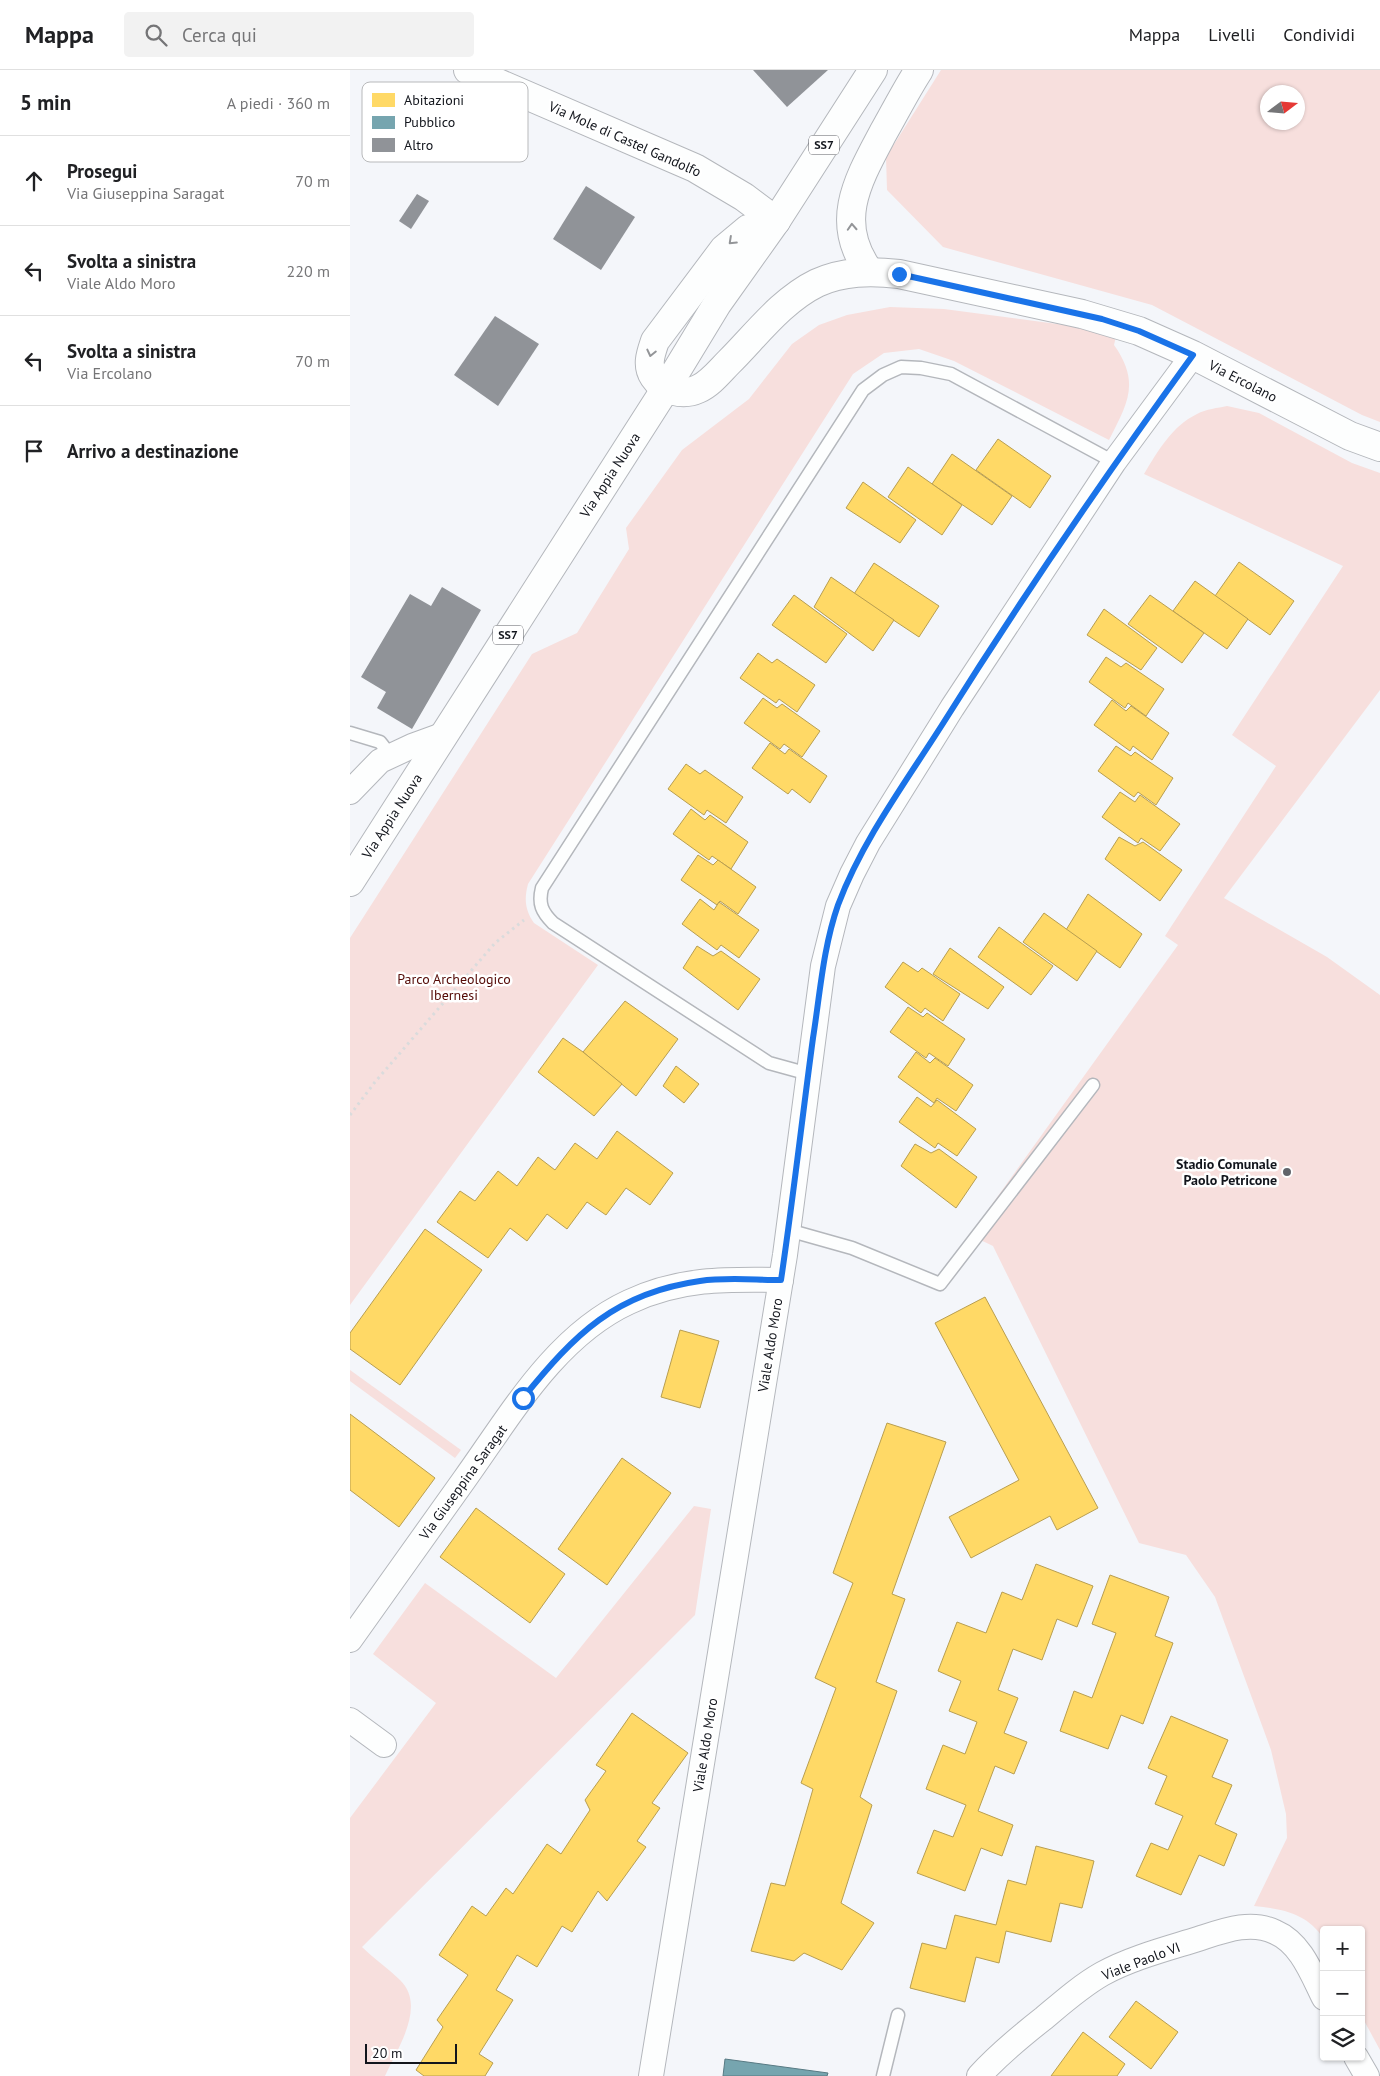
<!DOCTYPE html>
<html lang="it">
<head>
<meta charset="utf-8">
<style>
	:root { --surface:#fff; --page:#f2f2f2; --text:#202124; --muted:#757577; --line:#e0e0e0 }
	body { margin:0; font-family:"PT Sans",sans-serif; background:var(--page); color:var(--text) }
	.controls { position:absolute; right:15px; bottom:15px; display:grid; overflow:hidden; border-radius:5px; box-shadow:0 1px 4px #0004 }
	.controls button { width:45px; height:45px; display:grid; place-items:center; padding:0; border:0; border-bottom:1px solid var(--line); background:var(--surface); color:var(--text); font:25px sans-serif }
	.compass { position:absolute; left:910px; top:15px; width:45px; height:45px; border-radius:50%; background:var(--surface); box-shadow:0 1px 4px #0004; rotate:74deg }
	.scale { position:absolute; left:15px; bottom:12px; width:92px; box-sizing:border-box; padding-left:5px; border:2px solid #12151c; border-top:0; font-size:14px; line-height:18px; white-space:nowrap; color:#12151c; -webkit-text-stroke:4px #fff; paint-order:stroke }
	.stop { position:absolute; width:15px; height:15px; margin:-11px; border:4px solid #1a73e8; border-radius:50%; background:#fff }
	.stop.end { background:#1a73e8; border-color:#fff; box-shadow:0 1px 5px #0008 }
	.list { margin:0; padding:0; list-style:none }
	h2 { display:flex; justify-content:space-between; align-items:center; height:65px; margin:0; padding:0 20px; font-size:21px }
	h2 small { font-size:16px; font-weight:400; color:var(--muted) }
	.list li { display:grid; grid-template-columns:32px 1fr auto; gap:15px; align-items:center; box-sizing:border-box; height:90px; padding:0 20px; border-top:1px solid var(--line) }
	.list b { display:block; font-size:19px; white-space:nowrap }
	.list p { margin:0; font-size:16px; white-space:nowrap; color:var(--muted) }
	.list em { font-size:16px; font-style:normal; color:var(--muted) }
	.icon { flex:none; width:28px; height:28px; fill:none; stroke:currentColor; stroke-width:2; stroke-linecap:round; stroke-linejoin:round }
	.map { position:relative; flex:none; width:1030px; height:2006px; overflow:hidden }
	header { display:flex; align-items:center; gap:30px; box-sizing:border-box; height:70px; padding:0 25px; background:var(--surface); border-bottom:1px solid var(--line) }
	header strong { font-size:24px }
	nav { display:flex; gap:28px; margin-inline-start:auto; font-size:18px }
	.search { width:350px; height:45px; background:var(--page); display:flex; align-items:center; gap:12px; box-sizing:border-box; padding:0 18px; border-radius:5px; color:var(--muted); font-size:19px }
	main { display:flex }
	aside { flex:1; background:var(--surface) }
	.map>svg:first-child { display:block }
	.green { fill:#f7dfdd; fill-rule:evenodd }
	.homes { fill:#ffd966; stroke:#b89e50 }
	.public { fill:#76a5af; stroke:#587a83 }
	.building { fill:#909398 }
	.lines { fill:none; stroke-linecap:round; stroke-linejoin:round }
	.lane-casing { stroke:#b4b7bc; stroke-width:15 }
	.street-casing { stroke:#b4b7bc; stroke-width:26 }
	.secondary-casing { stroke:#b4b7bc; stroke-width:30 }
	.primary-casing { stroke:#b4b7bc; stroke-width:30 }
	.path { stroke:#dadbdc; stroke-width:3; stroke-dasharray:2.5 4; stroke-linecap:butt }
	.lane { stroke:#fdfefe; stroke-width:12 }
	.street { stroke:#fdfefe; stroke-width:24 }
	.secondary { stroke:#fdfefe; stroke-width:28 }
	.primary { stroke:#fdfefe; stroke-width:28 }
	.oneway { stroke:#939598 }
	.route { stroke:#1a73e8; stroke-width:6 }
	.poi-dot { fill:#61646a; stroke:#fff; stroke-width:2 }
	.labels { text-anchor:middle; stroke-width:5; stroke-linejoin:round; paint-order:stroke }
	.shield { fill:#fff; stroke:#595b60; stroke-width:1 }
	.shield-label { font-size:12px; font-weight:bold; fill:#12151c }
	.street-label { font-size:14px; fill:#12151c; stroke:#fff }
	.park-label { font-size:14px; fill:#550b07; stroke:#fff }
	.poi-label { font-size:14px; font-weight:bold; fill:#12151c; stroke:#fff; text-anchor:end }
	.key { fill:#fff; stroke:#b8b9bb; stroke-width:1 }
	.key-label { font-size:14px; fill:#12151c }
</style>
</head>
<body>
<header>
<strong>Mappa</strong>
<div class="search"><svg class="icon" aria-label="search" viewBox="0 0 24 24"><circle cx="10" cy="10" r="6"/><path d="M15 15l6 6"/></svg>Cerca qui</div>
<nav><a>Mappa</a><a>Livelli</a><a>Condividi</a></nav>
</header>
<main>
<aside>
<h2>5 min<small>A piedi · 360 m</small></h2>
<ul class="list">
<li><svg class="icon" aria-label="ahead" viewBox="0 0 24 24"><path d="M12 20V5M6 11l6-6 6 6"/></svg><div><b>Prosegui</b><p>Via Giuseppina Saragat</p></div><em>70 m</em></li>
<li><svg class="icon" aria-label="left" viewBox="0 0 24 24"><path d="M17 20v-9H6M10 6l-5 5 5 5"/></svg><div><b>Svolta a sinistra</b><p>Viale Aldo Moro</p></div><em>220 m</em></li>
<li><svg class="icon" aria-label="left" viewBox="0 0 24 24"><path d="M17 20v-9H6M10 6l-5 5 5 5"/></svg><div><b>Svolta a sinistra</b><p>Via Ercolano</p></div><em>70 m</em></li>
<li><svg class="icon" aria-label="arrive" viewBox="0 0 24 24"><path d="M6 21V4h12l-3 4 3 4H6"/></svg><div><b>Arrivo a destinazione</b></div></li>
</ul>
</aside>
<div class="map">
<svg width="1030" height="2006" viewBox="0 0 1030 2006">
	<rect width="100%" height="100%" fill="#f4f6fa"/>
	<g class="green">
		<path d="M591,0H1030V352L1012,345L802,235L593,177L537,120L536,87ZM948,22V52H918V22Z"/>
		<path d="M540,237L594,239L767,262L764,275C791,313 777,334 759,370L604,291L569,279L534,283L503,304L178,814C174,829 175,840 184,853L248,895L0,1235V868L182,584L227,563L279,479L276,458L332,380L399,329L442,274L469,255L497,245Z"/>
		<path d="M877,336L909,343L1002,393L1030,403V620L874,828L977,887L1030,925V1980L1011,1945V1860H974V1869C957,1843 932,1839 904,1836L937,1768L936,1744L921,1680L865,1527L836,1485L789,1473L643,1176L620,1165L828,875L815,866L926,696L882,665L993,496L794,404C808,381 822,356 847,344C856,339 868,338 877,336Z"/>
		<polygon points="0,1300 111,1380 105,1388 0,1311"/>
		<path d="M344,1436L361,1439L345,1545L12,1877C24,1889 38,1898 50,1910C77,1936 47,1979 35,2006H0V1748L86,1633L23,1584L75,1513L206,1608Z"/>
	</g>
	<g class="homes">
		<polygon points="648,369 701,406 680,438 626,400"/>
		<polygon points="602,384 662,426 642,455 582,414"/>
		<polygon points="558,397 612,435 592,465 538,427"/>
		<polygon points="513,412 566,450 550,473 496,438"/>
		<polygon points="889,492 944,531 920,565 865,526"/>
		<polygon points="524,493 589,536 569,567 504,524"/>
		<polygon points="481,507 544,550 523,581 464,537"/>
		<polygon points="845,511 898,549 877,579 823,541"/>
		<polygon points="444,525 497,564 476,593 422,555"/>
		<polygon points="800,525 854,563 832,593 778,554"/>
		<polygon points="754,539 807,578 791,600 737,565"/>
		<polygon points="408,583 422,593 427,589 465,615 447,642 429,629 426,633 390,608"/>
		<polygon points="756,587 771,597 776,593 814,619 796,646 778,633 775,638 739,612"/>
		<polygon points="413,628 427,638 432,634 470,661 452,687 434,674 430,679 394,653"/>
		<polygon points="762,630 776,641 781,636 819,663 802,690 783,676 780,681 744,655"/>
		<polygon points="420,673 435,684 439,679 477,706 460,733 442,719 438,724 402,698"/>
		<polygon points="766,676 781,686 785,682 823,708 806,735 788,722 784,727 748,701"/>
		<polygon points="336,694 350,704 355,700 393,727 376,753 357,740 354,745 318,719"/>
		<polygon points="770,722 785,732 790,725 830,754 810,781 791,768 788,773 752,747"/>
		<polygon points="341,739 355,750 360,745 398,772 381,799 362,786 359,790 323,764"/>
		<polygon points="769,767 785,776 793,772 832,800 810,831 755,789"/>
		<polygon points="348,785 363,795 368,790 406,817 388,844 370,831 367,835 331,810"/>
		<polygon points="738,824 792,864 770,898 716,860"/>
		<polygon points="350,829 364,840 369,832 409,860 389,888 371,875 367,880 332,854"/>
		<polygon points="694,843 747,881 727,911 673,872"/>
		<polygon points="649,857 703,896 681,925 628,887"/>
		<polygon points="347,876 363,886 371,881 410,909 388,940 333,898"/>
		<polygon points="600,878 654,917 638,939 583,904"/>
		<polygon points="553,892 568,902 572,898 610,924 593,951 575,938 571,943 535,917"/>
		<polygon points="275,931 328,969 286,1026 233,982"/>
		<polygon points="558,937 573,947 577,943 615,969 598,996 579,983 576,988 540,962"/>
		<polygon points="213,968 233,982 272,1014 244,1046 188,1002"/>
		<polygon points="566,982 580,993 585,988 623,1015 606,1041 587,1028 584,1033 548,1007"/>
		<polygon points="326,996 349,1014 334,1033 313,1016"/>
		<polygon points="567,1027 581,1037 587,1030 626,1059 607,1086 588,1073 585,1078 549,1052"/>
		<polygon points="267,1061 323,1103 300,1135 276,1118 256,1145 237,1132 217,1159 197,1144 177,1171 160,1158 138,1188 87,1152 110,1121 125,1131 148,1101 167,1116 188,1087 205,1100 225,1073 247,1089"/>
		<polygon points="565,1074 581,1083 589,1079 627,1107 606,1138 551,1096"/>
		<polygon points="75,1159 132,1200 50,1315 0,1279 0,1263"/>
		<polygon points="635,1227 748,1438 707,1460 700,1446 621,1488 599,1447 669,1410 585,1253"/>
		<polygon points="330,1260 369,1271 350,1338 311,1327"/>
		<polygon points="0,1344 85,1408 49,1457 0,1420"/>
		<polygon points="537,1353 596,1372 542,1524 555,1529 526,1612 547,1621 510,1727 522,1735 491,1833 524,1853 492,1900 454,1883 444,1891 401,1881 421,1813 435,1816 463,1719 451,1713 486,1618 465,1608 503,1513 483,1503"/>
		<polygon points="272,1388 321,1423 257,1515 208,1479"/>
		<polygon points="126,1438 215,1504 180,1553 90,1487"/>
		<polygon points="686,1494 743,1516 727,1557 707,1549 692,1590 663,1579 648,1620 668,1628 654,1663 677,1672 664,1704 645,1696 628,1741 663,1755 652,1786 631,1778 615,1821 567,1803 584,1760 603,1767 616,1735 576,1719 593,1675 615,1684 627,1652 599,1641 611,1611 588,1601 607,1552 636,1563 652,1522 672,1530"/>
		<polygon points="760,1505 819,1527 805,1566 823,1573 793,1654 771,1645 758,1679 710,1661 724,1621 742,1628 766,1563 742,1554"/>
		<polygon points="282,1643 338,1683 302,1733 310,1738 287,1771 296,1777 257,1831 248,1821 222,1862 212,1856 187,1897 167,1885 146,1920 163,1930 129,1984 143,1993 135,2006 74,2006 66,2000 93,1957 87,1950 118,1905 89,1885 122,1836 136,1846 156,1818 163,1824 197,1774 211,1784 240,1740 235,1730 256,1701 246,1695"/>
		<polygon points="821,1646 878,1670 862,1707 882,1715 865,1754 887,1764 874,1796 849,1785 831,1825 786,1806 801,1773 818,1780 833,1746 805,1734 817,1706 798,1698"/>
		<polygon points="686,1776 744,1791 732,1838 710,1833 701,1872 656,1861 649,1893 626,1887 615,1932 560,1918 572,1873 596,1879 605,1845 646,1855 658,1810 676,1815"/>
		<polygon points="786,1931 828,1962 801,1999 759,1967"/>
		<polygon points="733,1962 775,1994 767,2006 701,2006"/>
	</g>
	<polygon class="public" points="375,1989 478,2003 477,2006 373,2006"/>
	<g class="building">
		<polygon points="403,0 478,0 437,37"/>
		<polygon points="236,116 285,147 251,200 203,169"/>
		<polygon points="67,124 79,131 61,159 49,151"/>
		<polygon points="145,246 189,274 148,336 104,305"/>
		<polygon points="92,517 131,540 62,659 27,638 36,622 11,607 60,524 81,536"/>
	</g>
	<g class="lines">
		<g class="lane-casing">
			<g id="lane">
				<polyline points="0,663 30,672 41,686"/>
				<path d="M459,1004L419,993L203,853C192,842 188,834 192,818L513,320L533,305L551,297L571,298L601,304L764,392"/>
				<polyline points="438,1160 502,1178 590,1214 743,1015"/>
				<polyline points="533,2006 548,1945"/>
			</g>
		</g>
		<g class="street-casing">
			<g id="street">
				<polyline points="0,722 30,691 62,676 95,664"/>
				<path d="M0,1570C38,1517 76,1463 114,1410C160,1346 205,1266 279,1232C330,1208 376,1209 431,1210"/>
				<polyline points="0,1650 34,1675"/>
				<polyline points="1006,1987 1017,2006"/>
				<polyline points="301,2006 435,1185 473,896 488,836 502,804 518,773 602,638 764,392 843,285"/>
				<path d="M629,2006C649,1984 671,1966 694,1948C713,1932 731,1916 752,1904C781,1888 816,1879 848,1869C873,1861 900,1850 925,1862C951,1873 962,1904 974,1928"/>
			</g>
		</g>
		<g class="secondary-casing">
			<g id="secondary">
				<polyline points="118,0 345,98 394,127 426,151"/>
				<path d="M426,151L398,159L374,179L305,271C301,283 296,295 304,307C313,321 333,326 348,319C360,314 370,301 379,292C406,265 432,230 467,213C493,201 521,201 549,204L732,244L789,261L843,285L1000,366L1030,377"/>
				<path d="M519,201C483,152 508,110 533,63C545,42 556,20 569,0"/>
			</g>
		</g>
		<g class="primary-casing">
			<polyline id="primary" points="0,812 316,318 367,234 426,151 523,0"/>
		</g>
		<polyline class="path" points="0,1045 25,1012 145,873 174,850"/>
		<use href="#lane" class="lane"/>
		<use href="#street" class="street"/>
		<use href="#secondary" class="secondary"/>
		<use href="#primary" class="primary"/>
	</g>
	<defs><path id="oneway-chevron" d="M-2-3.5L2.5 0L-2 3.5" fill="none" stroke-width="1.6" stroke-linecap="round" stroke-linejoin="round" transform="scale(1.25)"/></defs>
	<g class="oneway">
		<use href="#oneway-chevron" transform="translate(502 157) rotate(-93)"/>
		<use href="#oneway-chevron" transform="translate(382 171) rotate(137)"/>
		<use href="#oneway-chevron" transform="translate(301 283) rotate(103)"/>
	</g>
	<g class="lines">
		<path class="route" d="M173,1328C225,1264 265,1223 350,1211C376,1207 404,1210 431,1210C443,1130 452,1049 463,968C470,924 473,878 488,835C512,771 555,713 592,655C671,529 755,406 843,285L789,261L752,249L549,204"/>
	</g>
	<circle class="poi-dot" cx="937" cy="1102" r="5"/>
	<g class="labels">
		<g class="shield">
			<rect x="459" y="65.5" width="30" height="19" rx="4"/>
			<rect x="143" y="555.5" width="30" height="19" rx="4"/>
		</g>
		<g class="shield-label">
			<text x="474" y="79">SS7</text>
			<text x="158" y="569">SS7</text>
		</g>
		<g class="street-label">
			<text transform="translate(275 69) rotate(24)" y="5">Via Mole di Castel Gandolfo</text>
			<text transform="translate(893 311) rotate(27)" y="5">Via Ercolano</text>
			<text transform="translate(260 405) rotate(-57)" y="5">Via Appia Nuova</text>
			<text transform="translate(42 746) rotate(-57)" y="5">Via Appia Nuova</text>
			<text transform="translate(420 1275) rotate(-81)" y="5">Viale Aldo Moro</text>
			<text transform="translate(113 1412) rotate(-54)" y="5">Via Giuseppina Saragat</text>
			<text transform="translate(355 1675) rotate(-81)" y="5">Viale Aldo Moro</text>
			<text transform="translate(791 1891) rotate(-21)" y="5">Viale Paolo VI</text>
		</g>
		<g class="park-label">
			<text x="104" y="914">Parco Archeologico<tspan x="104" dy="16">Ibernesi</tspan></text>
		</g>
		<g class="poi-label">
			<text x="927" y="1099">Stadio Comunale<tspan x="927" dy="16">Paolo Petricone</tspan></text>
		</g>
	</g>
	<rect x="12" y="12" width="166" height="80" rx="8" class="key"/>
	<rect x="22" y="23" width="23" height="14" fill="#ffd966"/>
	<rect x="22" y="46" width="23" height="13" fill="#76a5af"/>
	<rect x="22" y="68" width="23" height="14" fill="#909398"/>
	<g class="key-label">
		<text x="54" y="35">Abitazioni</text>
		<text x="54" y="57">Pubblico</text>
		<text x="54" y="80">Altro</text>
	</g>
</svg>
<div class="controls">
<button>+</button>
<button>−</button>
<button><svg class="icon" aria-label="layers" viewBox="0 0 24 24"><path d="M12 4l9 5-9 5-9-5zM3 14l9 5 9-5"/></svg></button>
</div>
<svg class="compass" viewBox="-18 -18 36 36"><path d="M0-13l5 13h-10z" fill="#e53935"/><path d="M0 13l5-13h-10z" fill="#757577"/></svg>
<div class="scale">20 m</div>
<div class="stop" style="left:173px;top:1328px"></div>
<div class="stop end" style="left:549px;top:204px"></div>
</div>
</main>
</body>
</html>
